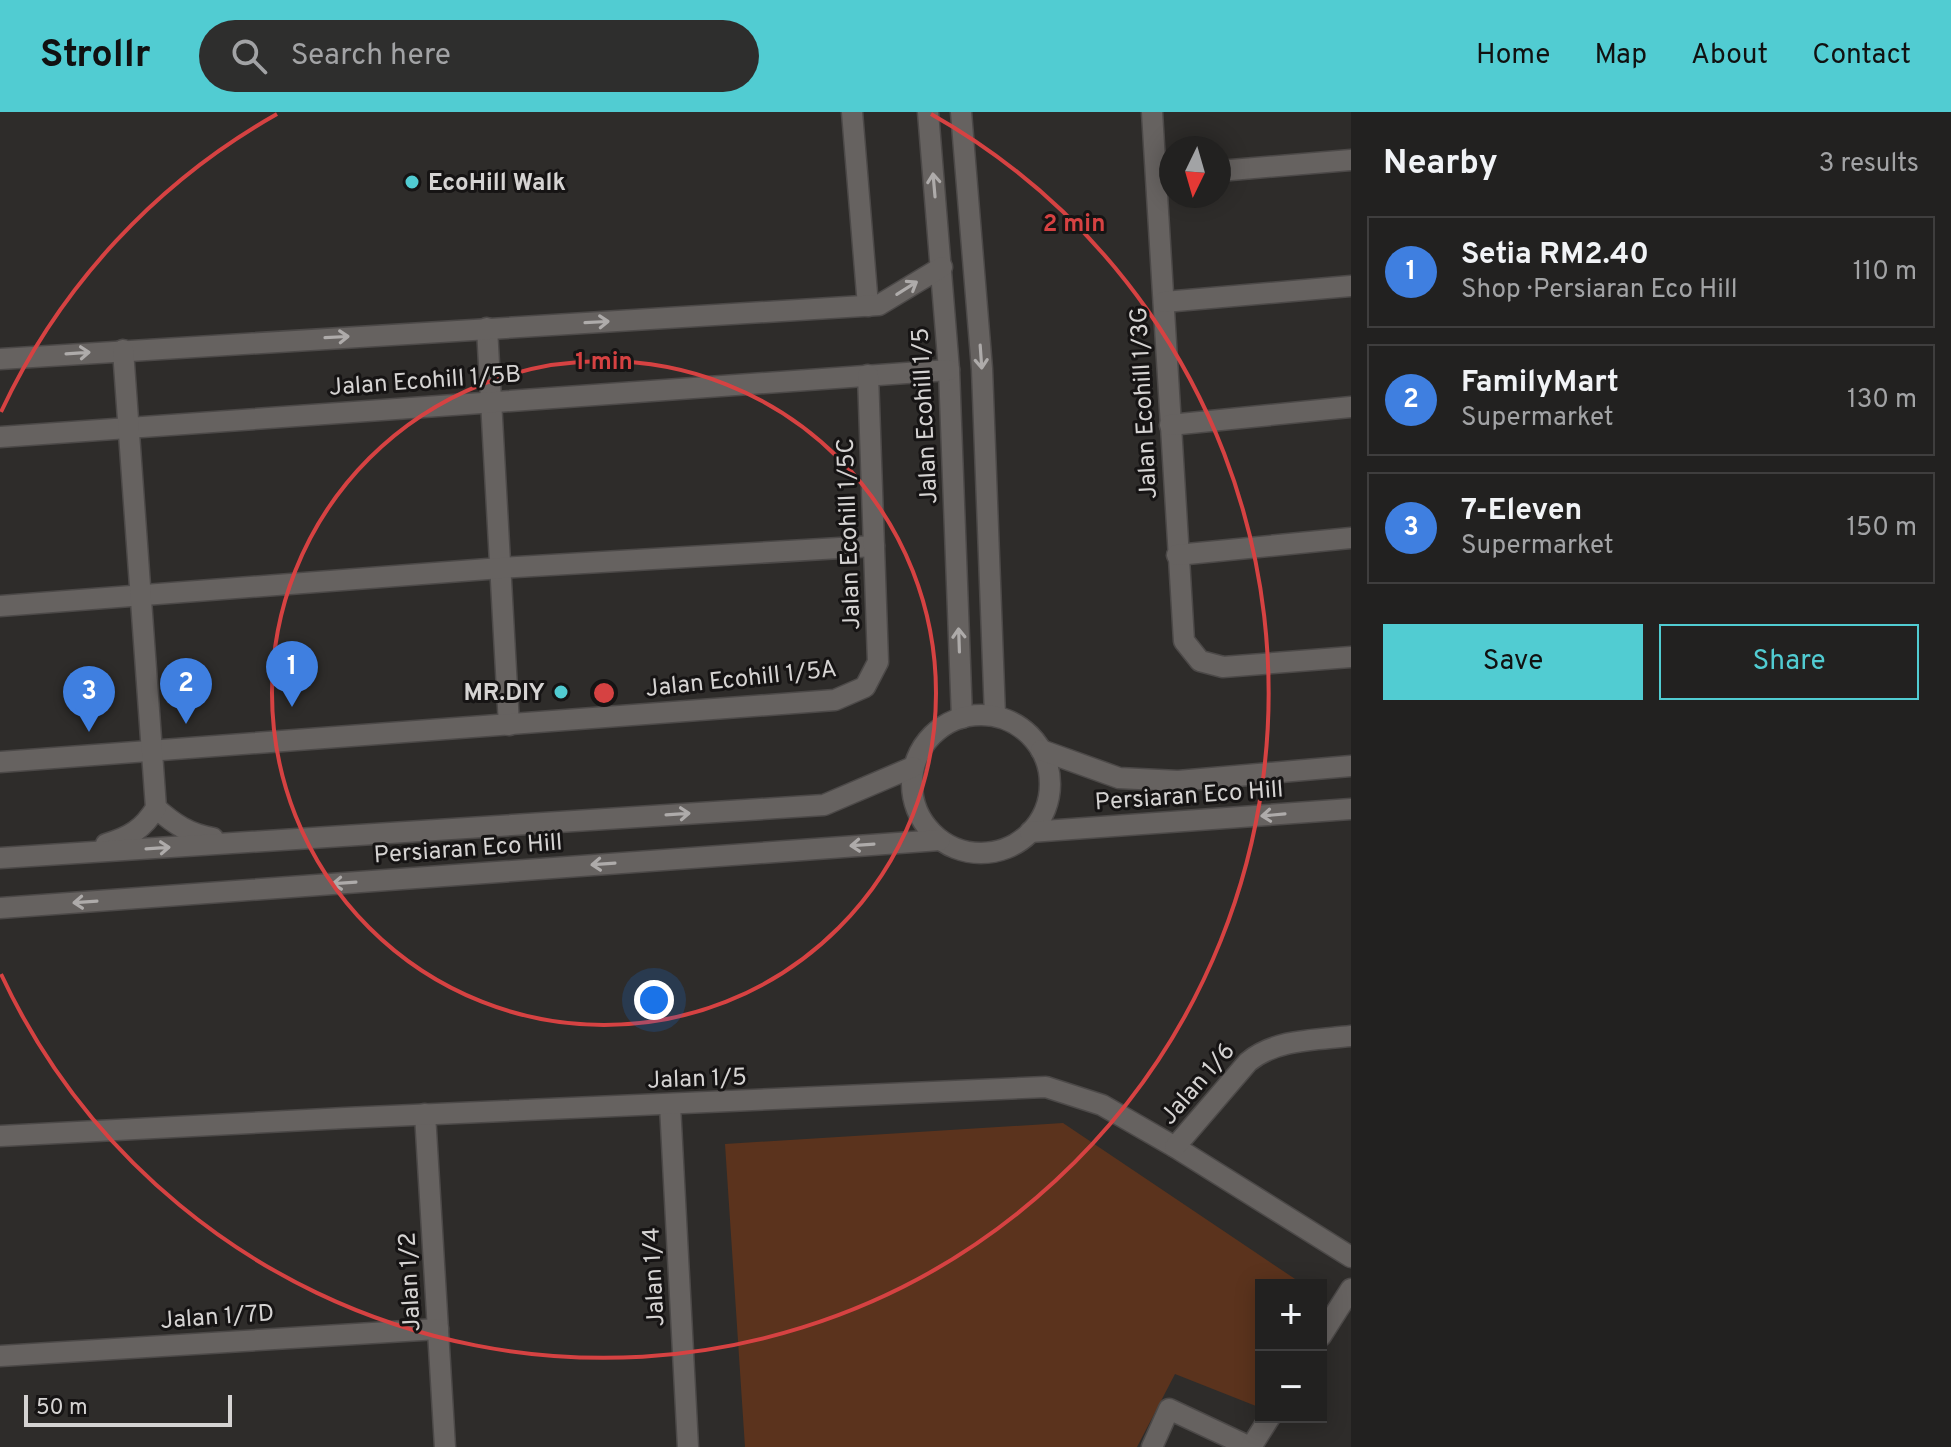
<!DOCTYPE html>
<html lang="en">
<head>
<meta charset="utf-8">
<style>
	:root { --surface:#222120; --page:#2e2e2d; --text:#f1f3f6; --muted:#a2a3a5; --line:#3f3e3e; --accent:#51ccd2 }
	body { margin:0; font-family:Overpass,sans-serif; background:var(--page); color:var(--text) }
	.controls { position:absolute; right:24px; bottom:24px; display:grid; overflow:hidden; border-radius:0px; box-shadow:0 4px 20px #0003 }
	.controls button { width:72px; height:72px; display:grid; place-items:center; padding:0; border:0; border-bottom:2px solid var(--line); background:var(--surface); color:var(--text); font:40px sans-serif }
	.compass { position:absolute; left:1159px; top:24px; width:72px; height:72px; border-radius:50%; background:var(--surface); box-shadow:0 4px 20px #0003; rotate:185deg }
	.scale { position:absolute; left:24px; bottom:20px; width:208px; box-sizing:border-box; padding-left:8px; border:4px solid #d5d3d2; border-top:0; font-size:22px; line-height:28px; white-space:nowrap; color:#d5d3d2; -webkit-text-stroke:6px #161414; paint-order:stroke }
	.you { position:absolute; left:654px; top:888px; width:28px; height:28px; margin:-20px; border:6px solid #fff; border-radius:50%; background:#1a73e8; box-shadow:0 0 0 12px #1a73e833 }
	.badge { display:grid; place-items:center; width:52px; height:52px; border-radius:50%; background:var(--accent); color:#fff; font-size:26px; font-weight:700 }
	.pin { position:absolute; translate:-50% -66px; filter:drop-shadow(0 2px 4px #0008) }
	.pin::after { content:''; position:absolute; top:42px; width:28px; height:24px; background:inherit; clip-path:polygon(0 0,100% 0,50% 100%) }
	.list { margin:0; padding:0; list-style:none }
	h2 { display:flex; justify-content:space-between; align-items:center; height:104px; margin:0; padding:0 32px; font-size:34px }
	h2 small { font-size:26px; font-weight:400; color:var(--muted) }
	.list li { display:grid; grid-template-columns:52px 1fr auto; gap:24px; align-items:center; box-sizing:border-box; height:112px; margin:0 16px 16px; padding:0 16px; border:2px solid var(--line); border-radius:0px }
	.list b { display:block; font-size:30px; white-space:nowrap }
	.list p { margin:0; font-size:26px; white-space:nowrap; color:var(--muted) }
	.list em { font-size:26px; font-style:normal; color:var(--muted) }
	.actions { display:flex; gap:16px; padding:24px 32px }
	.actions a { flex:1; padding:18px 0; border:2px solid var(--accent); border-radius:0px; text-align:center; font-size:28px; color:var(--accent) }
	.actions .main { background:var(--accent); color:#111 }
	.icon { flex:none; width:44px; height:44px; fill:none; stroke:currentColor; stroke-width:2; stroke-linecap:round; stroke-linejoin:round }
	.map { position:relative; flex:none; width:1351px; height:1335px; overflow:hidden }
	header { display:flex; align-items:center; gap:48px; box-sizing:border-box; height:112px; padding:0 40px; background:var(--accent); color:#111 }
	header strong { font-size:38px }
	nav { display:flex; gap:44px; margin-inline-start:auto; font-size:28px }
	.search { width:560px; height:72px; background:var(--page); display:flex; align-items:center; gap:20px; box-sizing:border-box; padding:0 28px; border-radius:44px; color:var(--muted); font-size:30px }
	main { display:flex }
	aside { flex:1; background:var(--surface) }
	.map>svg:first-child { display:block }
	.green { fill:#5b331d }
	.lines { fill:none; stroke-linecap:round; stroke-linejoin:round }
	.minor-casing { stroke:#4c4948; stroke-width:23 }
	.minor { stroke:#666260; stroke-width:20 }
	.oneway { stroke:#aeabaa }
	.ring { fill:none; stroke:#d64242; stroke-width:4 }
	.poi-dot { fill:#51ccd2; stroke:#161414; stroke-width:3 }
	.labels { text-anchor:middle; stroke-width:6; stroke-linejoin:round; paint-order:stroke }
	.poi-label { font-size:24px; font-weight:bold; fill:#d5d3d2; stroke:#161414; text-anchor:start }
	.street-label { font-size:24px; fill:#d5d3d2; stroke:#161414 }
	.centre { fill:#d64242; stroke:#161414; stroke-width:4 }
	.ring-label { font-size:24px; text-anchor:middle; font-weight:bold; fill:#d64242; stroke:#161414; stroke-width:6; stroke-linejoin:round; paint-order:stroke }
</style>
</head>
<body>
<header>
<strong>Strollr</strong>
<div class="search"><svg class="icon" aria-label="search" viewBox="0 0 24 24"><circle cx="10" cy="10" r="6"/><path d="M15 15l6 6"/></svg>Search here</div>
<nav><a>Home</a><a>Map</a><a>About</a><a>Contact</a></nav>
</header>
<main>
<div class="map">
<svg width="1351" height="1335" viewBox="0 0 1351 1335">
	<rect width="100%" height="100%" fill="#2e2c2a"/>
	<polygon class="green" points="1063,1011 1304,1173 1261,1173 1261,1296 1175,1262 1137,1335 745,1335 725,1032"/>
	<g class="lines">
		<g class="minor-casing">
			<g id="minor">
				<polyline points="852,0 868,194"/>
				<polyline points="928,0 949,258 962,606"/>
				<polyline points="961,0 982,257 995,604"/>
				<polyline points="1152,0 1184,529 1200,549 1223,555 1351,545"/>
				<polyline points="1219,59 1351,48"/>
				<polyline points="1164,190 1351,174"/>
				<polyline points="487,216 509,613"/>
				<polyline points="0,247 879,193 942,155"/>
				<polyline points="1170,313 1351,295"/>
				<polyline points="0,325 949,258"/>
				<polyline points="1177,443 1351,426"/>
				<polyline points="0,494 501,456 874,434"/>
				<circle cx="981" cy="672" r="69"/>
				<polyline points="1041,638 1119,666 1178,669 1351,654"/>
				<polyline points="0,650 835,588 865,575 878,550 868,263"/>
				<path d="M156,696C174,712 189,722 213,726"/>
				<polyline points="1030,720 1351,697"/>
				<path d="M106,732C130,725 143,717 156,696L123,238"/>
				<polyline points="0,746 824,693 913,655"/>
				<polyline points="0,796 940,728"/>
				<polyline points="670,993 688,1335"/>
				<polyline points="425,1002 445,1335"/>
				<polyline points="0,1024 345,1006 1046,975 1102,993 1175,1035 1351,1145"/>
				<path d="M1175,1035L1248,950C1275,927 1316,928 1351,924"/>
				<polyline points="1321,1224 1351,1177"/>
				<polyline points="0,1244 438,1217"/>
				<polyline points="1152,1335 1169,1297 1250,1335"/>
				<polyline points="1251,1335 1270,1305"/>
			</g>
		</g>
		<use href="#minor" class="minor"/>
	</g>
	<defs><path id="oneway-shaft" d="M-6 0H5M1.5-3L5.5 0L1.5 3" fill="none" stroke-width="1.6" stroke-linecap="round" stroke-linejoin="round" transform="scale(2)"/></defs>
	<g class="oneway">
		<use href="#oneway-shaft" transform="translate(934 73) rotate(-95)"/>
		<use href="#oneway-shaft" transform="translate(907 176) rotate(-32)"/>
		<use href="#oneway-shaft" transform="translate(597 210) rotate(-3)"/>
		<use href="#oneway-shaft" transform="translate(337 225) rotate(-3)"/>
		<use href="#oneway-shaft" transform="translate(78 241) rotate(-4)"/>
		<use href="#oneway-shaft" transform="translate(981 245) rotate(86)"/>
		<use href="#oneway-shaft" transform="translate(959 528) rotate(-92)"/>
		<use href="#oneway-shaft" transform="translate(678 702) rotate(-4)"/>
		<use href="#oneway-shaft" transform="translate(1273 703) rotate(175)"/>
		<use href="#oneway-shaft" transform="translate(862 733) rotate(176)"/>
		<use href="#oneway-shaft" transform="translate(158 736) rotate(-4)"/>
		<use href="#oneway-shaft" transform="translate(603 752) rotate(176)"/>
		<use href="#oneway-shaft" transform="translate(344 771) rotate(176)"/>
		<use href="#oneway-shaft" transform="translate(85 790) rotate(176)"/>
	</g>
	<g class="ring">
		<circle cx="604" cy="581" r="332"/>
		<path d="M1 300A665 665 0 0 1 277 2M931 2A665 665 0 1 1 1 862"/>
	</g>
	<g class="poi-dot">
		<circle cx="412" cy="70" r="8"/>
		<circle cx="561" cy="580" r="8"/>
	</g>
	<g class="labels">
		<g class="poi-label">
			<text x="428" y="78">EcoHill Walk</text>
			<text x="545" y="588" text-anchor="end">MR.DIY</text>
		</g>
		<g class="street-label">
			<text transform="translate(425 268) rotate(-4)" y="8">Jalan Ecohill 1/5B</text>
			<text transform="translate(1143 291) rotate(-93)" y="8">Jalan Ecohill 1/3G</text>
			<text transform="translate(924 304) rotate(-93)" y="8">Jalan Ecohill 1/5</text>
			<text transform="translate(848 422) rotate(-92)" y="8">Jalan Ecohill 1/5C</text>
			<text transform="translate(741 566) rotate(-6)" y="8">Jalan Ecohill 1/5A</text>
			<text transform="translate(1189 683) rotate(-4)" y="8">Persiaran Eco Hill</text>
			<text transform="translate(468 736) rotate(-4)" y="8">Persiaran Eco Hill</text>
			<text transform="translate(697 966) rotate(-2)" y="8">Jalan 1/5</text>
			<text transform="translate(1197 971) rotate(-49)" y="8">Jalan 1/6</text>
			<text transform="translate(653 1165) rotate(-93)" y="8">Jalan 1/4</text>
			<text transform="translate(409 1170) rotate(-93)" y="8">Jalan 1/2</text>
			<text transform="translate(217 1204) rotate(-4)" y="8">Jalan 1/7D</text>
		</g>
	</g>
	<circle cx="604" cy="581" r="12" class="centre"/>
	<g class="ring-label">
		<text x="1074" y="119">2 min</text>
		<text x="604" y="257">1 min</text>
	</g>
</svg>
<div class="controls">
<button>+</button>
<button>−</button>
</div>
<svg class="compass" viewBox="-18 -18 36 36"><path d="M0-13l5 13h-10z" fill="#e53935"/><path d="M0 13l5-13h-10z" fill="#a2a3a5"/></svg>
<div class="scale">50 m</div>
<div class="you"></div>
<div class="pin badge" style="left:292px;top:595px;background:#3f7fe0">1</div>
<div class="pin badge" style="left:186px;top:612px;background:#3f7fe0">2</div>
<div class="pin badge" style="left:89px;top:620px;background:#3f7fe0">3</div>
</div>
<aside>
<h2>Nearby<small>3 results</small></h2>
<ul class="list">
<li><span class="badge" style="background:#3f7fe0">1</span><div><b>Setia RM2.40</b><p>Shop · Persiaran Eco Hill</p></div><em>110 m</em></li>
<li><span class="badge" style="background:#3f7fe0">2</span><div><b>FamilyMart</b><p>Supermarket</p></div><em>130 m</em></li>
<li><span class="badge" style="background:#3f7fe0">3</span><div><b>7-Eleven</b><p>Supermarket</p></div><em>150 m</em></li>
</ul>
<div class="actions"><a class="main">Save</a><a>Share</a></div>
</aside>
</main>
</body>
</html>
